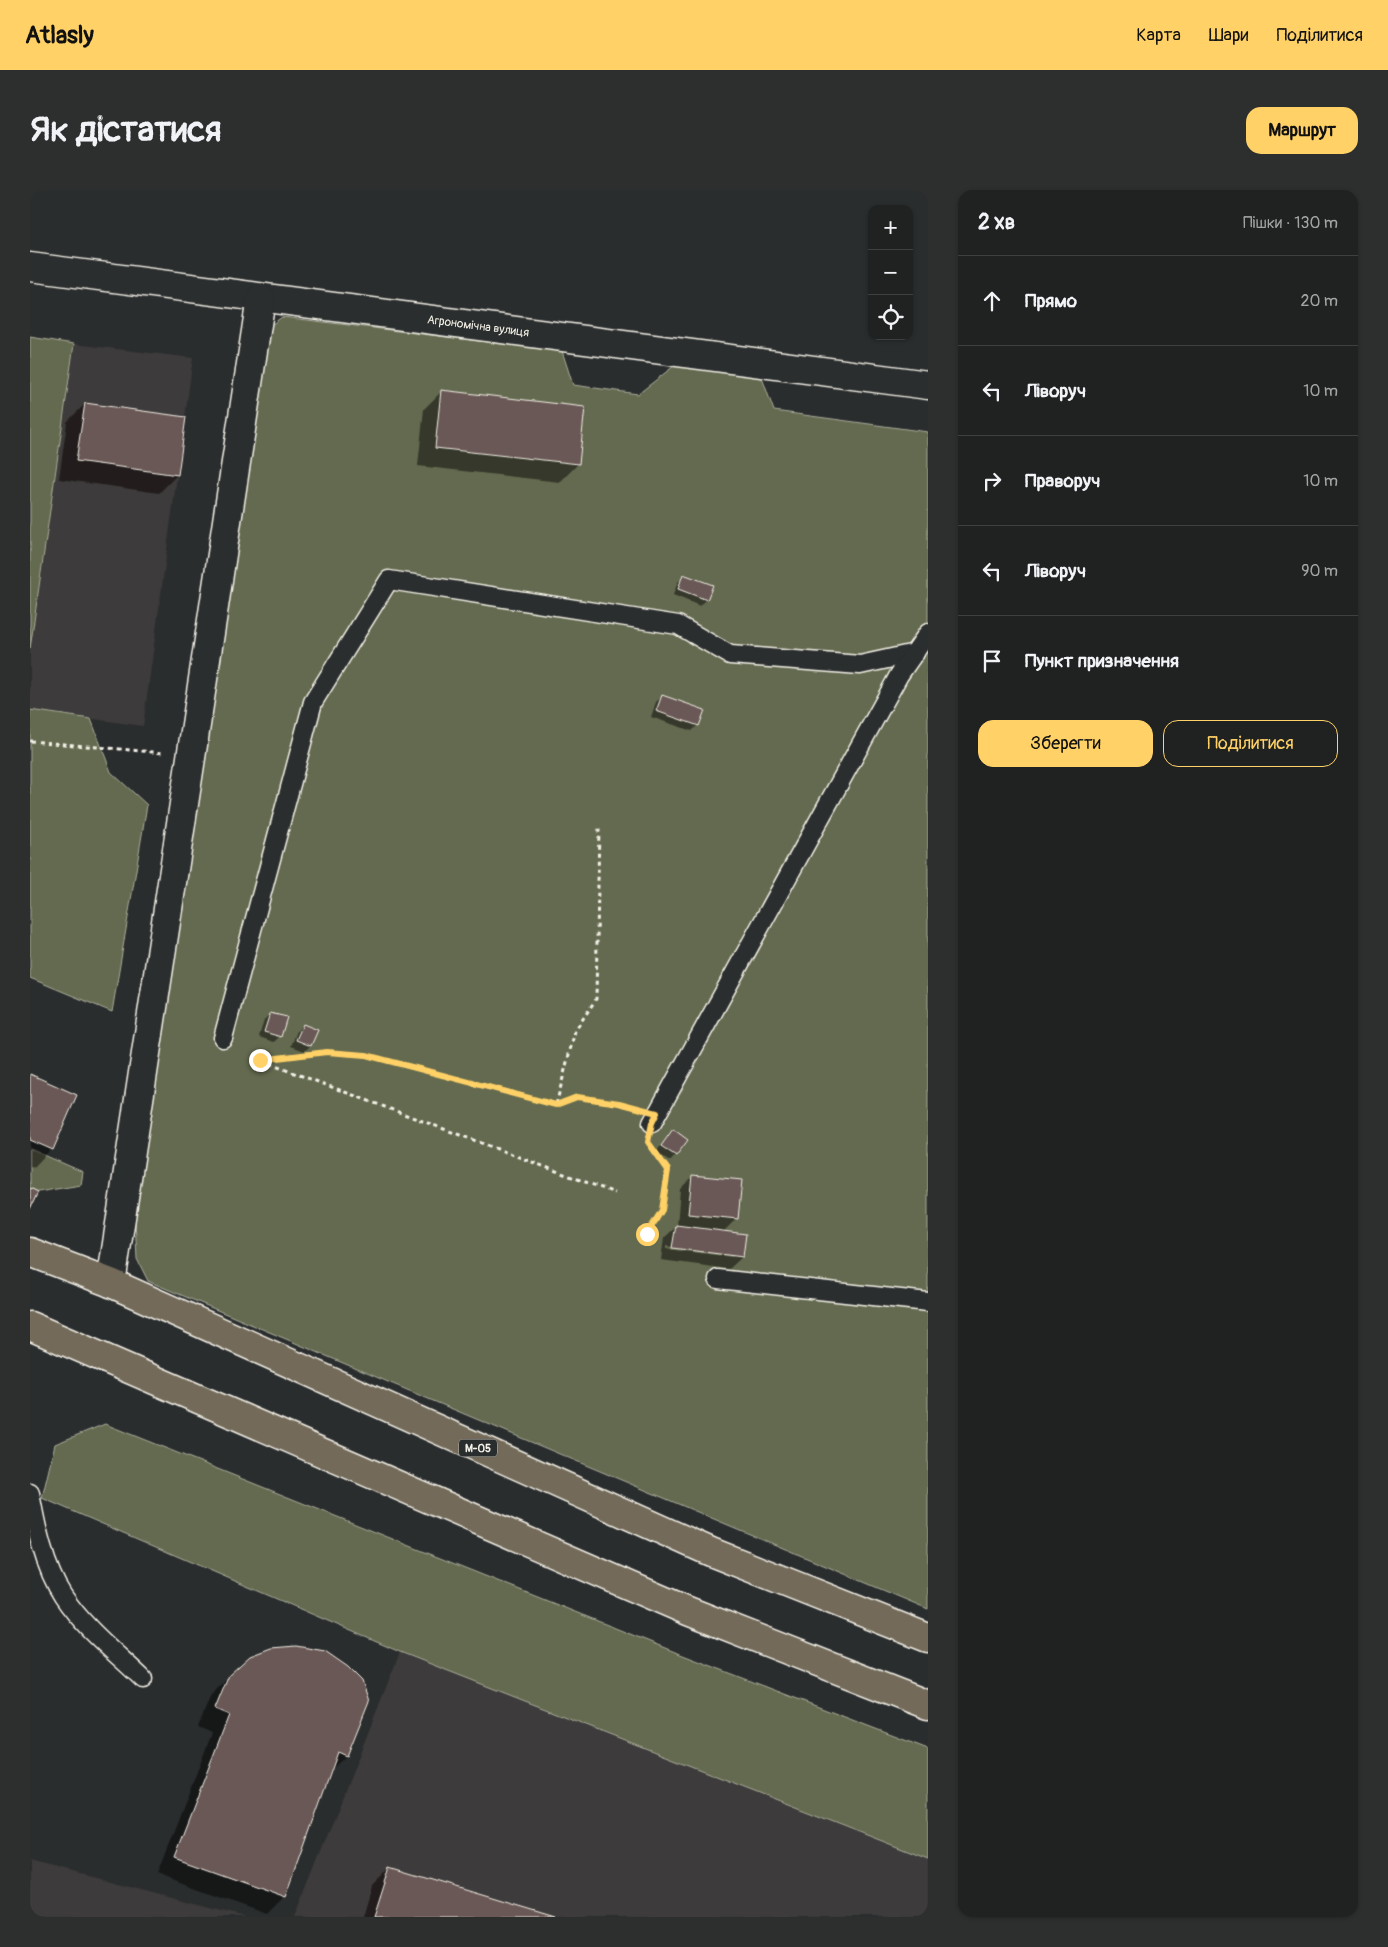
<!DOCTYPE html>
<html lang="uk">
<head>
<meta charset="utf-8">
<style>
	:root { --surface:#202222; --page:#2d2f2f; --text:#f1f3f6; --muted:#a2a4a5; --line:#3d3f40; --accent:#ffd166 }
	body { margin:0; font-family:Pangolin,sans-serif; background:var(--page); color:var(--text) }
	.controls { position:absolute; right:15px; top:15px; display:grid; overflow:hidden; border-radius:10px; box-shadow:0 1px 4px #0004 }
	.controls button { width:45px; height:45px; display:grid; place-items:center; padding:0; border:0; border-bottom:1px solid var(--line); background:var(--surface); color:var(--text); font:25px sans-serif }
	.stop { position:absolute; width:15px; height:15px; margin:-11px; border:4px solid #ffd166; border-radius:50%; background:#fff }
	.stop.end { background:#ffd166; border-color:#fff; box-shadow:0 1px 5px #0008 }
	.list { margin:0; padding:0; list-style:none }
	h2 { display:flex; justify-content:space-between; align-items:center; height:65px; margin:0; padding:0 20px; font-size:21px }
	h2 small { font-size:16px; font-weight:400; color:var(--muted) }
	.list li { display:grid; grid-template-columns:32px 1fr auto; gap:15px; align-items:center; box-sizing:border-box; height:90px; padding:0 20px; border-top:1px solid var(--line) }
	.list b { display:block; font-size:19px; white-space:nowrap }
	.list em { font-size:16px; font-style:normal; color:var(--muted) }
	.actions { display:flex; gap:10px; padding:15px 20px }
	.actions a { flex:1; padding:11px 0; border:1px solid var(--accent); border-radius:15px; text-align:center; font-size:18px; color:var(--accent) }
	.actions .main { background:var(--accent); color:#111 }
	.icon { flex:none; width:28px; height:28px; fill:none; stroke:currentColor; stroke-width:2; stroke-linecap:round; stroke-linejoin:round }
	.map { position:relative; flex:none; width:898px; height:1727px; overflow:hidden; border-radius:15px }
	header { display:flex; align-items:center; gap:30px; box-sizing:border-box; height:70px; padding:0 25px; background:var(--accent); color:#111 }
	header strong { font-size:24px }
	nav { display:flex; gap:28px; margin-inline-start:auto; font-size:18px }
	.intro { display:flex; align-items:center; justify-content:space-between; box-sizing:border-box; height:120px; padding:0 30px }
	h1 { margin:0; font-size:35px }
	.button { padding:12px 22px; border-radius:15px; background:var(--accent); color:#111; font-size:18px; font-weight:700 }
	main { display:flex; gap:30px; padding:0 30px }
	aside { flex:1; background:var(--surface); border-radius:15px; box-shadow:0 1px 4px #0004 }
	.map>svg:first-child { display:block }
	.built { fill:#3e3a3a }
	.green { fill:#646a50; stroke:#acae9c }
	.shadow { fill:#0007; fill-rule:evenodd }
	.building { fill:#6b5956; stroke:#f4f1e8 }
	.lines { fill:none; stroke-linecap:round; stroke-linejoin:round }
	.service-casing { stroke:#f4f1e8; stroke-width:21 }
	.minor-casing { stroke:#f4f1e8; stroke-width:31 }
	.primary-casing { stroke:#f4f1e8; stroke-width:31 }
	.path { stroke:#f4f1e8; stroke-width:3; stroke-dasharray:4 4; stroke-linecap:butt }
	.service { stroke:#2a2d2e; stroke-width:18 }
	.minor { stroke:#2a2d2e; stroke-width:28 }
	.primary { stroke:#736b5a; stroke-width:28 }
	.route { stroke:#ffd166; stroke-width:6 }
	.labels { text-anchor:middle; stroke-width:4.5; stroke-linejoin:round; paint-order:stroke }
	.shield { fill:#2a2d2e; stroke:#b7b6b0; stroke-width:1 }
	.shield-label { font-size:11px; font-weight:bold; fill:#f4f1e8 }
	.street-label { font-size:12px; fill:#f4f1e8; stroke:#2a2d2e }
</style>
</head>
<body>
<header>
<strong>Atlasly</strong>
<nav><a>Карта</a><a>Шари</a><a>Поділитися</a></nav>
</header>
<div class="intro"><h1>Як дістатися</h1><a class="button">Маршрут</a></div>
<main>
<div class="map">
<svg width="898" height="1727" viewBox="0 0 898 1727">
	<rect width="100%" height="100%" fill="#2a2d2e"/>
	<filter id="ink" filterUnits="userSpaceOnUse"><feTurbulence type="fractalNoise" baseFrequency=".02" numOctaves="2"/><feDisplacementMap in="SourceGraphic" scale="10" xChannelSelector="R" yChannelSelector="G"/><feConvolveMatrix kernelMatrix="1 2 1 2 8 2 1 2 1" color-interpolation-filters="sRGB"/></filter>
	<g filter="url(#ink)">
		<g class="built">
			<polygon points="44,154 163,168 113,536 0,520 0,459"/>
			<polygon points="370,1462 898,1669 898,1727 265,1727"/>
			<polygon points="0,1671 215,1727 0,1727"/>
		</g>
		<g class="green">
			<polygon points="252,127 532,161 543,195 608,204 644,176 731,185 744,221 898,242 898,1419 118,1091 107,1069 105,1030 241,135"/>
			<polygon points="0,147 44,154 0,459"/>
			<polygon points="0,520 61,529 81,582 117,615 82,822 0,788"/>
			<polygon points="0,959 53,982 51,995 8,1002 0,998"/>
			<polygon points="75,1234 645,1462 898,1559 898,1669 370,1462 12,1308 25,1254"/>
		</g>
		<g class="shadow">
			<polygon points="412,201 548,274 530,292 388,276 394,219"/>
			<polygon points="55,214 155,228 147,285 129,303 29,289 37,232"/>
			<polygon points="654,386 681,396 676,410 670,416 643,405 648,392"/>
			<polygon points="632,507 668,535 662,541 621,527 626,512"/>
			<polygon points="240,824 250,846 244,852 229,847 234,830"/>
			<polygon points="273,835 280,856 275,861 261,856 267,841"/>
			<polygon points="0,885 21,959 4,977 0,976"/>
			<polygon points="643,941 645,965 640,971 626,962"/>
			<path d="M662,987L707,1028L693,1042L712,1067L699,1079L631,1070L634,1048L647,1036L650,999ZM636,1056L703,1065V1067L636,1059Z"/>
			<polygon points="200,1486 316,1566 299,1582 255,1706 237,1724 127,1685 182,1543 168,1537 181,1505"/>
			<polygon points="360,1678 522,1727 333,1727 342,1696"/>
		</g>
		<g class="building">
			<polygon points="411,200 555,217 549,274 405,258"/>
			<polygon points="55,213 156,227 148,285 46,271"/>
			<polygon points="653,384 683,395 677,410 648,399"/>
			<polygon points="632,505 675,520 669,536 626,521"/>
			<polygon points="240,823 257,827 251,847 234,842"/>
			<polygon points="273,834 288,840 281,856 266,850"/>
			<polygon points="0,884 47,905 23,960 0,950"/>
			<polygon points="643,939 658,950 646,966 631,956"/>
			<polygon points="662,985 712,990 708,1029 658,1024"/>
			<polygon points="0,998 8,1002 0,1019"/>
			<polygon points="646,1035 716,1044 713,1067 642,1058"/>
			<polygon points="266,1456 295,1461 318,1477 332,1491 339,1511 317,1566 308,1562 256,1707 144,1667 199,1525 185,1519 199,1485 220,1466 241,1458"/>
			<polygon points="360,1677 526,1727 344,1727"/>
		</g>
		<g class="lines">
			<g class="service-casing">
				<g id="service">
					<polyline points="193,848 283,512 359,390 648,435 700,465 830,475 885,463"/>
					<polyline points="622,933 869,485 898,443"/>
					<polyline points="688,1089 898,1112"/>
					<path d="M0,1303C6,1337 14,1377 33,1406C54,1438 86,1463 113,1489"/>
				</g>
			</g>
			<g class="minor-casing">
				<g id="minor">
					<path id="s1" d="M0,77L898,195"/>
					<polyline points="81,1093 231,108"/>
				</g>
			</g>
			<g class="primary-casing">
				<g id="primary">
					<polyline points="0,1062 81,1093 681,1362 898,1448"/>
					<polyline points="0,1136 658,1421 898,1515"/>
				</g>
			</g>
			<g class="path">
				<polyline points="0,551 134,563"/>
				<polyline points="230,870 297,862 336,865 526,915 545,841 566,809 569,635"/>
				<polyline points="232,871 585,1003"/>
				<polyline points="526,915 547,907 603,916"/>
				<polyline points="617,1045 632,1020 638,980 622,957"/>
			</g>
			<use href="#service" class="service"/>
			<use href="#minor" class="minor"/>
			<use href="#primary" class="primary"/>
		</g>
	</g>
	<g class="lines" filter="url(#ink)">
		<polyline class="route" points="230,870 297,862 336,865 526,915 547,907 589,913 627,923 622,933 618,952 638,980 632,1020 617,1044"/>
	</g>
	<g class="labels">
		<rect class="shield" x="429" y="1249.5" width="38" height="17" rx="4"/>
		<g class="shield-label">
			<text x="448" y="1262">М-05</text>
		</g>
		<g class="street-label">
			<text dy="4" stroke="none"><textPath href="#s1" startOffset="452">Агрономічна вулиця</textPath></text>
		</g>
	</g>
</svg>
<div class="controls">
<button>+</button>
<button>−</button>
<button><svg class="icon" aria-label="locate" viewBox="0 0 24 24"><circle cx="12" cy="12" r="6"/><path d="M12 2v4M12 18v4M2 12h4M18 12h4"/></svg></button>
</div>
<div class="stop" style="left:617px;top:1044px"></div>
<div class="stop end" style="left:230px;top:870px"></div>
</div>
<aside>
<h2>2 хв<small>Пішки · 130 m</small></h2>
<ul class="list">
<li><svg class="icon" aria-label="ahead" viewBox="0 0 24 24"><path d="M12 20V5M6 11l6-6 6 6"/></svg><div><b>Прямо</b></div><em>20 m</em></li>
<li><svg class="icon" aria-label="left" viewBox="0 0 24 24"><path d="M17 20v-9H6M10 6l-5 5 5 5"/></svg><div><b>Ліворуч</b></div><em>10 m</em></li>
<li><svg class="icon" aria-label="right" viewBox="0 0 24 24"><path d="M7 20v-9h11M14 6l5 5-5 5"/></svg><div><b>Праворуч</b></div><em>10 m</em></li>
<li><svg class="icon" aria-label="left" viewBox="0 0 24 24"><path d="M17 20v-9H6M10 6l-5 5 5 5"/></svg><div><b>Ліворуч</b></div><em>90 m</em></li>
<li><svg class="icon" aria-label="arrive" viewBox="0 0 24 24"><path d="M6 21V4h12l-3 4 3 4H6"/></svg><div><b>Пункт призначення</b></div></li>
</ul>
<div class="actions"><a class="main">Зберегти</a><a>Поділитися</a></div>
</aside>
</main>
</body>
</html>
